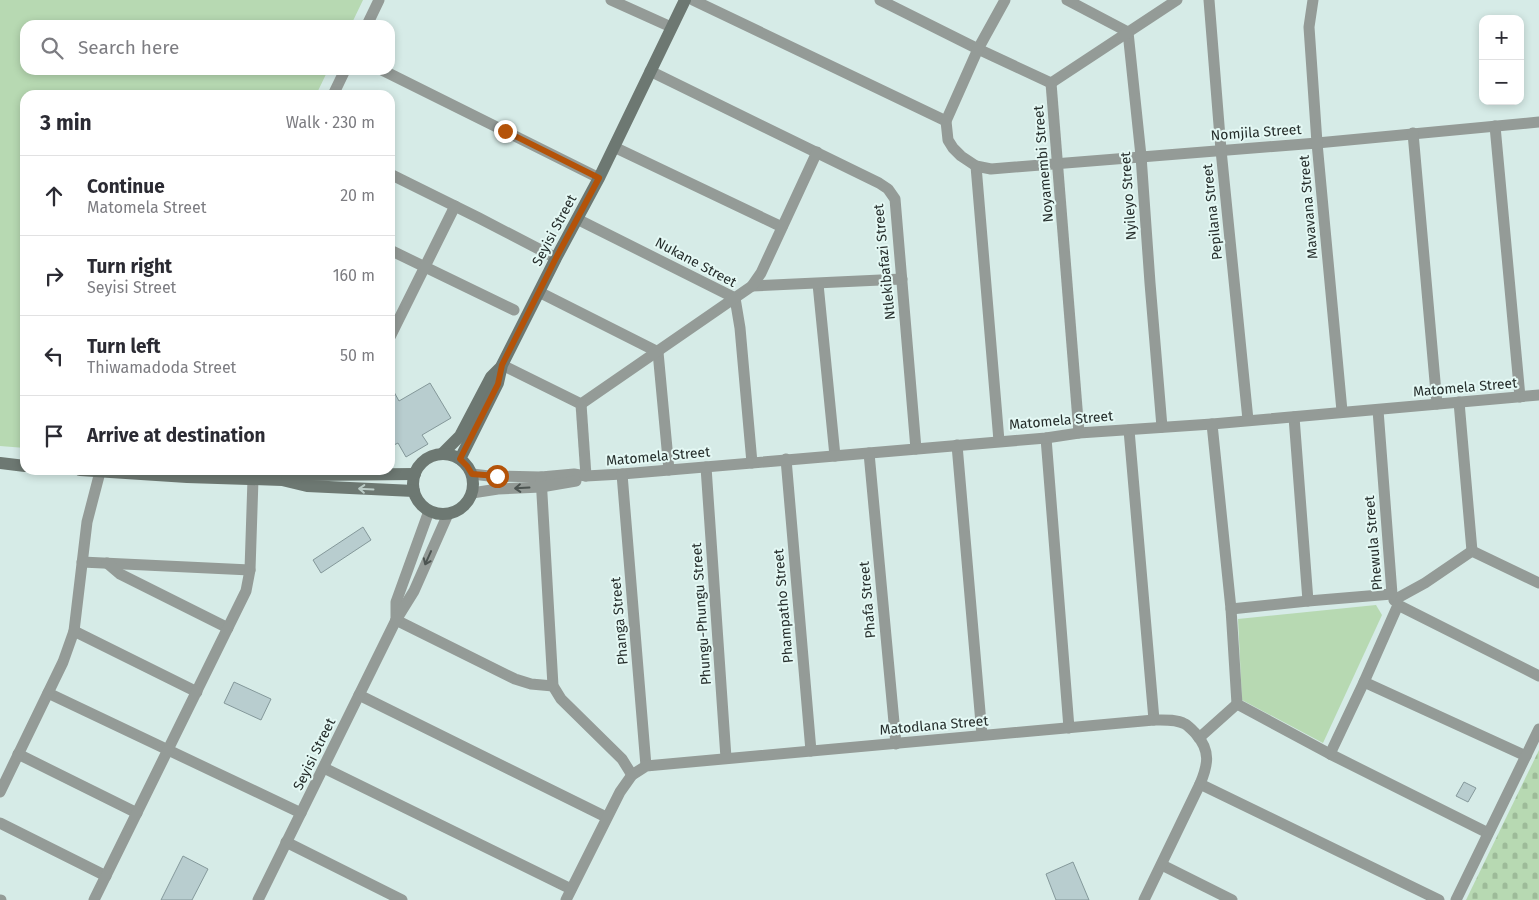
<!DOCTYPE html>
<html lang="en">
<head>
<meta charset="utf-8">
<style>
	:root { --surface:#fff; --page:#f2f2f3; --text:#2b2b33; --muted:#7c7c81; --line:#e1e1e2 }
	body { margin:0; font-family:"Fira Sans",sans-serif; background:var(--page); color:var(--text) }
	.controls { position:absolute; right:15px; top:15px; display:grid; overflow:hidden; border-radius:10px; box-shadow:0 2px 8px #0003 }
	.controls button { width:45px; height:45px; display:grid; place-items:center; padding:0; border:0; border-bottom:1px solid var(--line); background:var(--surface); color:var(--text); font:25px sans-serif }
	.stop { position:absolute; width:15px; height:15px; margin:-11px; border:4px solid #b45309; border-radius:50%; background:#fff }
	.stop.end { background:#b45309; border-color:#fff; box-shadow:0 1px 5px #0008 }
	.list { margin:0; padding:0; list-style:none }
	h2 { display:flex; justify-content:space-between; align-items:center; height:65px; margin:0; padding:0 20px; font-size:21px }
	h2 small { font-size:16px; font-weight:400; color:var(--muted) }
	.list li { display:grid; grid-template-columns:32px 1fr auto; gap:15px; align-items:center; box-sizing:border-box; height:80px; padding:0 20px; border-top:1px solid var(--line) }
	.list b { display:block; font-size:19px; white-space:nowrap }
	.list p { margin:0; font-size:16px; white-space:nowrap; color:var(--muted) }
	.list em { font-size:16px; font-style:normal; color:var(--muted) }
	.icon { flex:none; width:28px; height:28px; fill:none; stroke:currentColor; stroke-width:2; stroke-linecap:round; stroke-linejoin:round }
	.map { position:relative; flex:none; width:1539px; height:900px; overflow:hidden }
	.search { position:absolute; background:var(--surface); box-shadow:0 2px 8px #0003; left:20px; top:20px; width:375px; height:55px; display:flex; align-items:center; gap:12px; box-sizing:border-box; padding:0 18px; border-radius:15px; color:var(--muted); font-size:19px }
	.panel { position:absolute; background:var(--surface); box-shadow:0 2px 8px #0003; left:20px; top:90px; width:375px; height:385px; border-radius:15px }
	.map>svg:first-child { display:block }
	.cemetery { fill:url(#cemetery-stones) }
	.park { fill:#b7d9b2 }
	.building { fill:#b8cdcf; stroke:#84989a }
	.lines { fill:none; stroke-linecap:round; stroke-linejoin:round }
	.street { stroke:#949b97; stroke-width:11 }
	.secondary { stroke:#6d7872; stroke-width:12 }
	.oneway { stroke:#4c5451 }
	.oneway2 { stroke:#bacbc6 }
	.route { stroke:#b45309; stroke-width:6 }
	.labels { text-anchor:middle; stroke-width:4; stroke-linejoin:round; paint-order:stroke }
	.street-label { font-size:14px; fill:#262e2c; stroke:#e4f8f4 }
</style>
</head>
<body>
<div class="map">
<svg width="1539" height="900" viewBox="0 0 1539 900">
	<defs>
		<pattern id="cemetery-stones" width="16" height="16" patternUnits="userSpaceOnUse" patternTransform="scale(1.25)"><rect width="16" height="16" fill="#b7d9b2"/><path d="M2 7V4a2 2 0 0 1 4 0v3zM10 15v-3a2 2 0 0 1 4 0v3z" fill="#9dbb99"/></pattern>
	</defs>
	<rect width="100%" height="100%" fill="#d6ebe7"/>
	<polygon class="cemetery" points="1539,750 1539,900 1466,900"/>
	<g class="park">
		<polygon points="0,0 363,0 351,25 25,25 25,70 328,70 316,95 25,95 25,448 0,446"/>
		<polygon points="1376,605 1382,615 1323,743 1242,700 1238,619"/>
	</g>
	<g class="building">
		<polygon points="430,383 451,418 422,435 428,444 406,457 398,443 390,447 390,395 394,392 399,401"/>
		<polygon points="363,527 371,540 321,573 313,560"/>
		<polygon points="234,682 271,699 261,720 224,703"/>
		<polygon points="1464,782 1476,788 1468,802 1456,796"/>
		<polygon points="183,856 208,869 192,900 161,900"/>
		<polygon points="1073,862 1089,900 1056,900 1046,874"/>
	</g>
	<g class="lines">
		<g class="street">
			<polyline points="611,0 671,27"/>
			<polyline points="693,0 946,121"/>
			<polyline points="880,0 978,49 1051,83"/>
			<polyline points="1005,0 978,49 946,121 948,140 953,148 961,156 976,166 991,169 1317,143 1539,122"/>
			<polyline points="1067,0 1128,32 1141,156 1150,283 1162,427"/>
			<polyline points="1209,0 1221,150 1248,420"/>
			<polyline points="1313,0 1309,27 1317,143 1342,411"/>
			<polyline points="367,25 379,0"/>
			<polyline points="382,70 599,178"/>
			<polyline points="650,71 879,183 888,189 895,199 916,449"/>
			<polyline points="1051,83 1079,433"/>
			<polyline points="1051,83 1177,0"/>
			<polyline points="333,95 345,70"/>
			<polyline points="1495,126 1520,397"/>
			<polyline points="1413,133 1437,404"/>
			<polyline points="614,147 782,227"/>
			<polyline points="976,166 999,441"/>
			<polyline points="390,174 479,218 556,258"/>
			<polyline points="577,219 735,298 740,328 752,463"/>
			<polyline points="390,250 514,310"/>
			<polyline points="818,284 835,456"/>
			<polyline points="752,286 902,279"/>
			<polyline points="539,292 658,352 669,470"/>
			<polyline points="390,337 455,206"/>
			<polyline points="502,365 581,404"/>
			<polyline points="1459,402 1472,551"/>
			<polyline points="581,404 752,286 761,273 817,152"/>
			<polyline points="581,404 586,476"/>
			<polyline points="1378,410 1392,594 1398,605 1539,676"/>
			<polyline points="1294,417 1308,601"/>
			<polyline points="1212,424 1231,609 1237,704"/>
			<polyline points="1129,430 1154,720"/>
			<polyline points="1046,438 1069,728"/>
			<polyline points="957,445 982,735"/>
			<polyline points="869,453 896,744"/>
			<polyline points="786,459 811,751"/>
			<polyline points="706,467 726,758"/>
			<polyline points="472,474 489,476 541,477 574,474 586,476 622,474 1046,438 1079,433 1212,424 1539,395"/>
			<polyline points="622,474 646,766"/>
			<polyline points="541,477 553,686 561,699 622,759 632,775"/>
			<polyline points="472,493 498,489 541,487 576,481"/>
			<polyline points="1472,551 1539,583"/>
			<polyline points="82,562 250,570"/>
			<polyline points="107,563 120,574 228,628"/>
			<polyline points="1394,600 1425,583 1472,551"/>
			<polyline points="1231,609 1308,601 1392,594"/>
			<polyline points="396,620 515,679 531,684 553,686"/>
			<polyline points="396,620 396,602 429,511"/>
			<polyline points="74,631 197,692"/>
			<polyline points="1364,682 1526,756"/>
			<polyline points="48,693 301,813"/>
			<polyline points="359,695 606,817"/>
			<polyline points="1237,704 1330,754 1488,833"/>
			<polyline points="1199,738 1237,704"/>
			<polyline points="18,754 137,813"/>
			<polyline points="1330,754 1364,682 1398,605"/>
			<polyline points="324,768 571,889"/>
			<polyline points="1200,784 1439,900"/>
			<polyline points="0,792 63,662 74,631 87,522 100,472"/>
			<polyline points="0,823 106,876"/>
			<polyline points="286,842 402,900"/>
			<polyline points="1162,865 1232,900"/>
			<polyline points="0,900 1,900"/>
			<polyline points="94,900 246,591 250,570 253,479"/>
			<polyline points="258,900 396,620 414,591 448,514"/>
			<path d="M566,900L620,792L632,775L646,766L1154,720C1163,720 1176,719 1185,724C1189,726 1193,731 1196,734C1211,751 1208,765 1200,784L1144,900"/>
			<polyline points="1456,900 1539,729"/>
		</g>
		<g class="secondary">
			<polyline points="442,454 460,436 491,377 501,367"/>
			<circle cx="443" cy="484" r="30"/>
			<polyline points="460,459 498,383 502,365 556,258 599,178 685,0"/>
			<polyline points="0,463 25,466"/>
			<polyline points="80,470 187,477 282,480 307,486 414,491"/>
			<polyline points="287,479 306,475 415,474"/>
		</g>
	</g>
	<defs><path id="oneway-shaft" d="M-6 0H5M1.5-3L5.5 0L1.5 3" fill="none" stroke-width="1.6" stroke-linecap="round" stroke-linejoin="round" transform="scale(1.25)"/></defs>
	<g class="oneway">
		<use href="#oneway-shaft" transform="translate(522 488) rotate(177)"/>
		<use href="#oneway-shaft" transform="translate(428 558) rotate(114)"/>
	</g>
	<use class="oneway2" href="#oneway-shaft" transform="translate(366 489) rotate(-177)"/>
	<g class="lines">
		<polyline class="route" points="497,476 472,474 467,466 460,459 498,384 502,365 556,258 599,178 505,131"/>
	</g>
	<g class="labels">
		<g class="street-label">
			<text transform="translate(1256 132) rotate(-4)" y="5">Nomjila Street</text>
			<text transform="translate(1043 164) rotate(-95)" y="5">Noyamembi Street</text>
			<text transform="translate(1128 196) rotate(-94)" y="5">Nyileyo Street</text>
			<text transform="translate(1308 207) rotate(-95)" y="5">Mavavana Street</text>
			<text transform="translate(1212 212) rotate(-96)" y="5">Pepilana Street</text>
			<text transform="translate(554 230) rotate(-62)" y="5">Seyisi Street</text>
			<text transform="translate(696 262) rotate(28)" y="5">Nukane Street</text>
			<text transform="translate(884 262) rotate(-96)" y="5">Ntlekibafazi Street</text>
			<text transform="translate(1465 387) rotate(-5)" y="5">Matomela Street</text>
			<text transform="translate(1061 420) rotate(-5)" y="5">Matomela Street</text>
			<text transform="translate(658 456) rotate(-5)" y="5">Matomela Street</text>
			<text transform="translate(1373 543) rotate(-95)" y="5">Phewula Street</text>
			<text transform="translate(867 600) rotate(-95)" y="5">Phafa Street</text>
			<text transform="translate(783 606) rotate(-95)" y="5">Phampatho Street</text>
			<text transform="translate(701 614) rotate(-94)" y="5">Phungu-Phungu Street</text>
			<text transform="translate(619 621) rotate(-95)" y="5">Phanga Street</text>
			<text transform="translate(934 725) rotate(-5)" y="5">Matodlana Street</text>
			<text transform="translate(314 754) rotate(-64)" y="5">Seyisi Street</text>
		</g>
	</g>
</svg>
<div class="controls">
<button>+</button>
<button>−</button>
</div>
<div class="stop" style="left:497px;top:476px"></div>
<div class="stop end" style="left:505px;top:131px"></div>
<div class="search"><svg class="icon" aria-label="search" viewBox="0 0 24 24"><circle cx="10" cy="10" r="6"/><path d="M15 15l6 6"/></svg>Search here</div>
<section class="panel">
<h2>3 min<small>Walk · 230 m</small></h2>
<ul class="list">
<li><svg class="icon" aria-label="ahead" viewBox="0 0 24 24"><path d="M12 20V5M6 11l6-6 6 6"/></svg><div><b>Continue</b><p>Matomela Street</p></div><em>20 m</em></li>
<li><svg class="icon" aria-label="right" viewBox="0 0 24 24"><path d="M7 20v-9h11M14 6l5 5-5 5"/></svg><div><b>Turn right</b><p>Seyisi Street</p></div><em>160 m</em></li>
<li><svg class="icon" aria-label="left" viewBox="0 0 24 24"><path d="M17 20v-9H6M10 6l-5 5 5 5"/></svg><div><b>Turn left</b><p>Thiwamadoda Street</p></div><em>50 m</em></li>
<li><svg class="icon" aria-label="arrive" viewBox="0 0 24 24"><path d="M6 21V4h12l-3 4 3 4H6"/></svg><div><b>Arrive at destination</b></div></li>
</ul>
</section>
</div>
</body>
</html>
